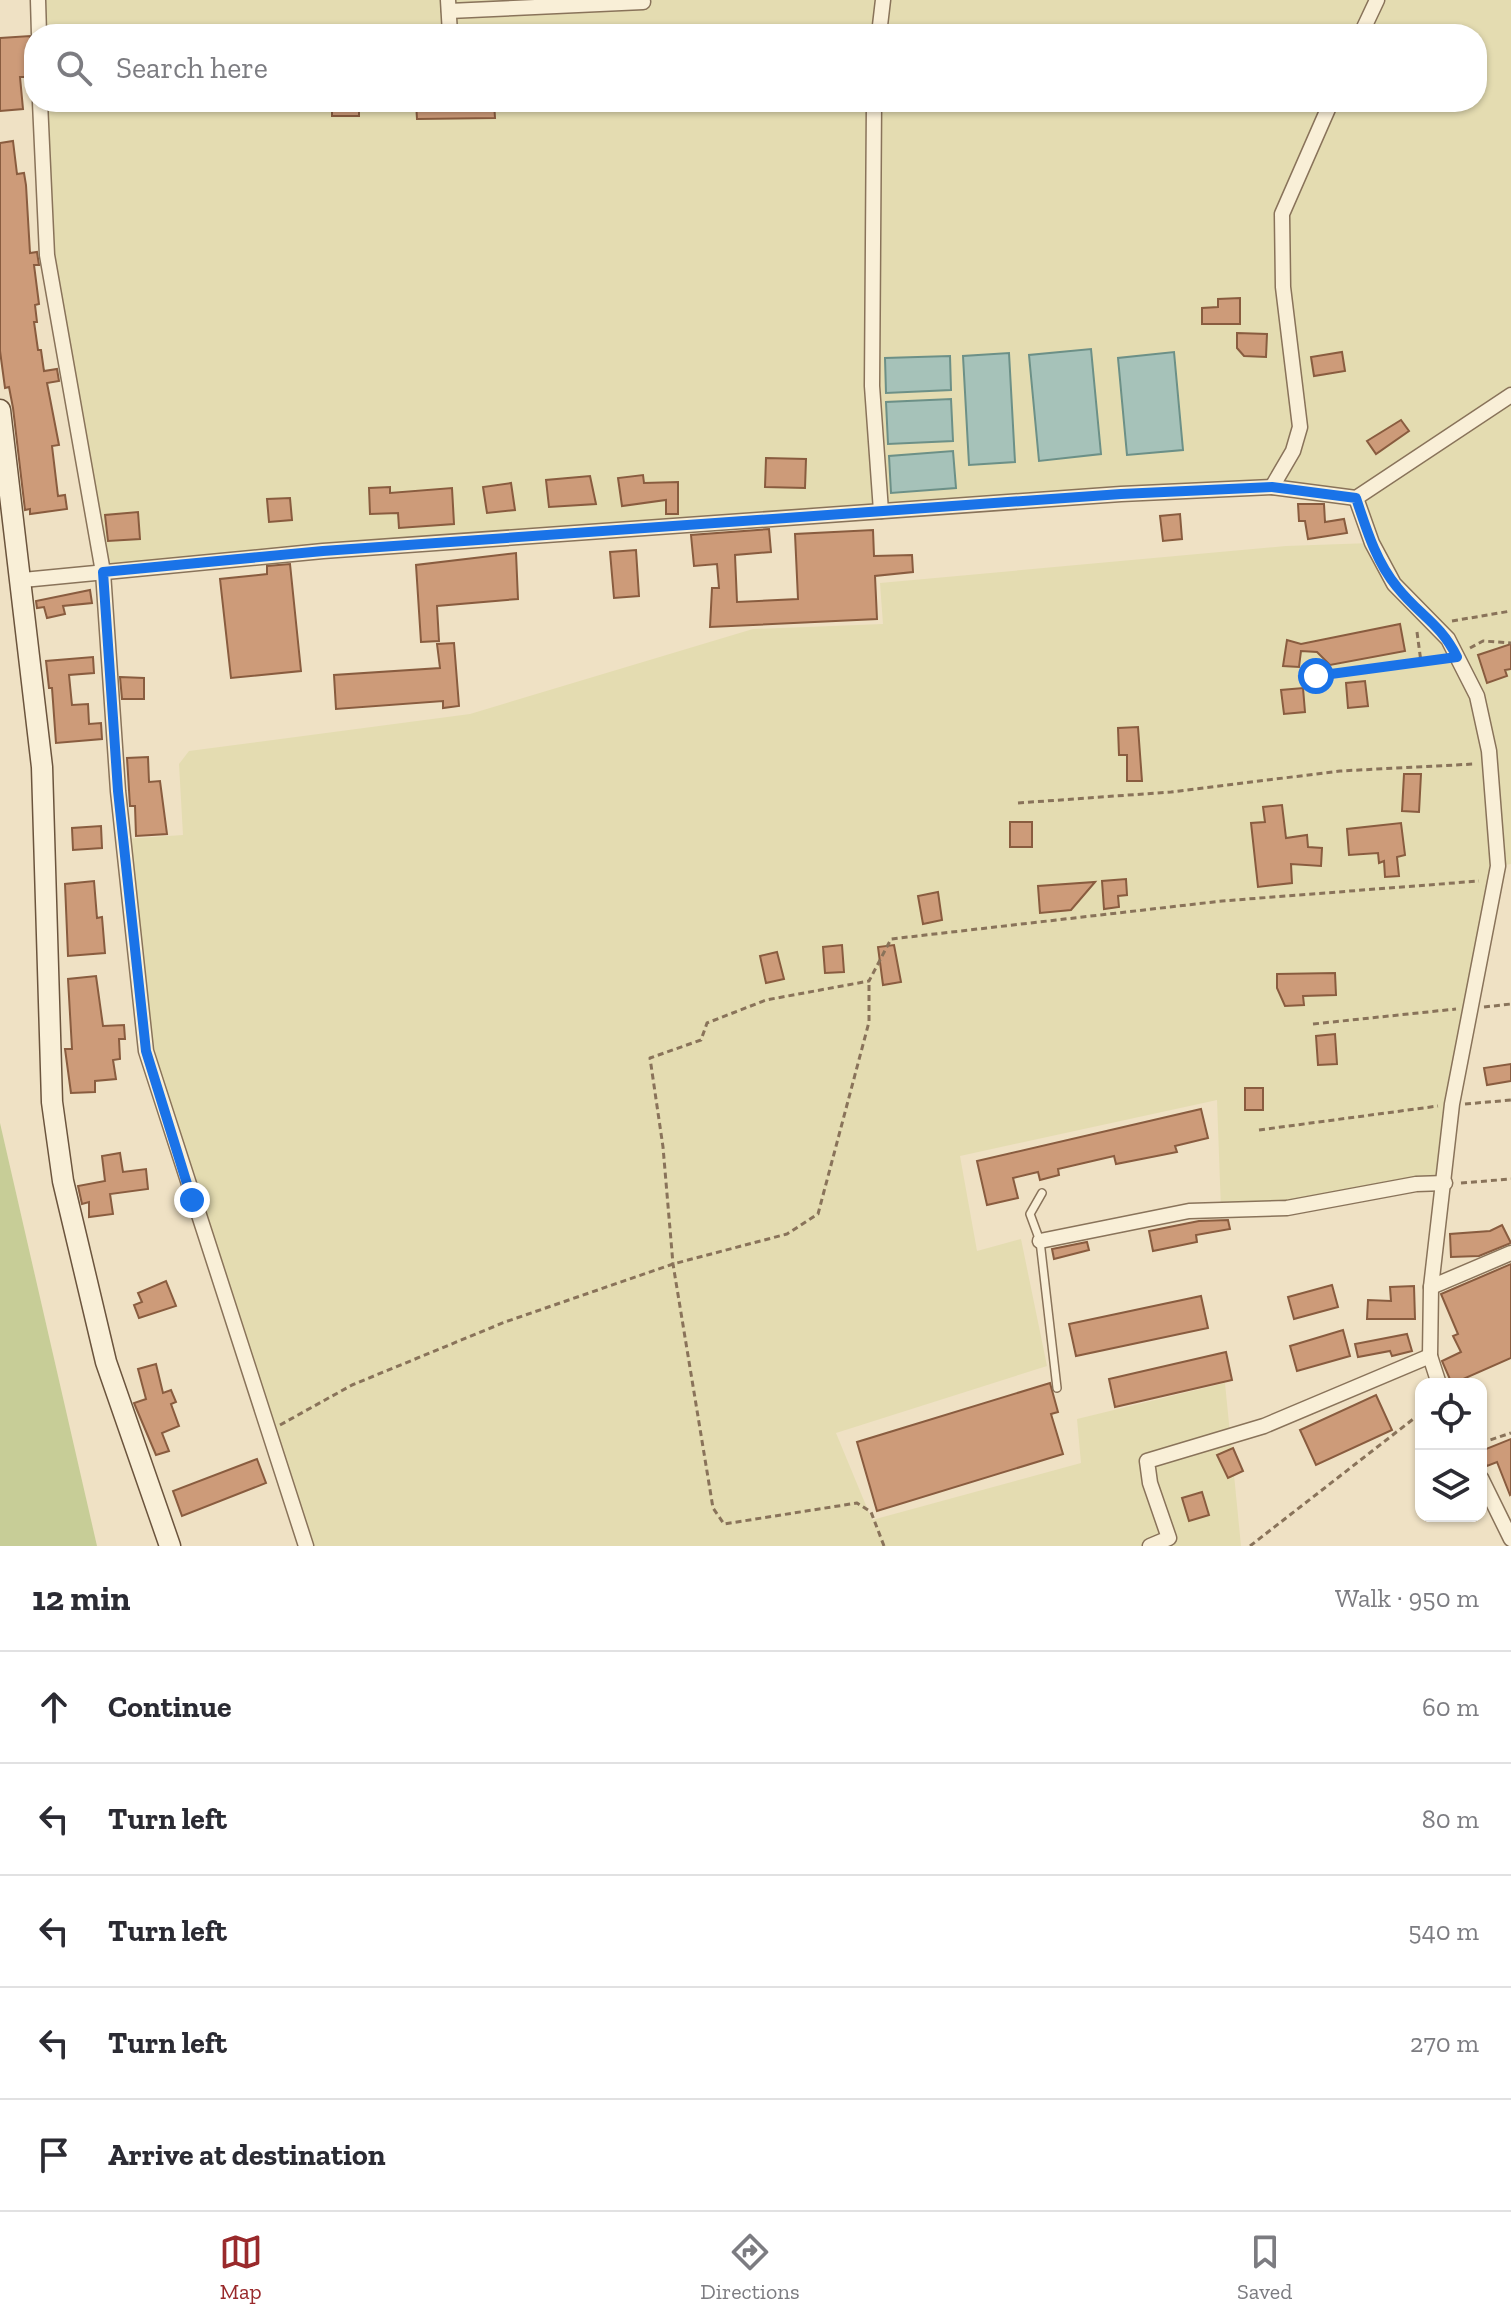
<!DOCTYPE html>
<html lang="en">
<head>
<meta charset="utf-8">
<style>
	:root { --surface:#fff; --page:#f7f7f7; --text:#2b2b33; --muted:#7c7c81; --line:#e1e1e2; --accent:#99292b }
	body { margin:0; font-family:"Zilla Slab",serif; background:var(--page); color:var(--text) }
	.controls { position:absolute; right:24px; bottom:24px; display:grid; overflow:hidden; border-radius:16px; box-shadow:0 2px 6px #0004 }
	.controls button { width:72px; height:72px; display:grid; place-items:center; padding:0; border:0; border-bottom:2px solid var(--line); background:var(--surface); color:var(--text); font:40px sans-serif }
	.stop { position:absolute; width:24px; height:24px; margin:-18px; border:6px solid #1a73e8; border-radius:50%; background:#fff }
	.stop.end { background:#1a73e8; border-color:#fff; box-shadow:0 2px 8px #0008 }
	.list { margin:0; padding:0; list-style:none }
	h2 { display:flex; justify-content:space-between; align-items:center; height:104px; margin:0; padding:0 32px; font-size:34px }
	h2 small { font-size:26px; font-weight:400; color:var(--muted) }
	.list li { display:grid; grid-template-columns:52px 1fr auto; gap:24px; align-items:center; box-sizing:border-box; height:112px; padding:0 32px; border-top:2px solid var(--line) }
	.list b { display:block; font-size:30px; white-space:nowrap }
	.list em { font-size:26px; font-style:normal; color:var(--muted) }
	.icon { flex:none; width:44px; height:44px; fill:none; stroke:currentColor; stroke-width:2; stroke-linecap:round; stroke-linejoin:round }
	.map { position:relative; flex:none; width:1511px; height:1546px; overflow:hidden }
	.search { position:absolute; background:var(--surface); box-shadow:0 2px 6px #0004; left:24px; right:24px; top:24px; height:88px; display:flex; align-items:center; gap:20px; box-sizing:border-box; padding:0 28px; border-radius:32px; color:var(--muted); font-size:30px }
	.sheet { height:664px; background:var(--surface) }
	nav { display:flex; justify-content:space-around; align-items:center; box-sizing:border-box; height:112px; border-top:2px solid var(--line); background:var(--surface); font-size:22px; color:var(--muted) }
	nav a { display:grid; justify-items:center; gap:4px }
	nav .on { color:var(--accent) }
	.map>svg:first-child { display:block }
	.farmland { fill:#e4dcb1 }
	.green { fill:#c7cd97 }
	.water { fill:#a6c2b9; stroke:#6c9087; stroke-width:2 }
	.building { fill:#cd9b79; stroke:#895c3f; stroke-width:2 }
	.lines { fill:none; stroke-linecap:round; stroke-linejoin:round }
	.service-casing { stroke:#89735a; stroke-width:10 }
	.minor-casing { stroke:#89735a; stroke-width:17 }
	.secondary-casing { stroke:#6b543d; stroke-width:23 }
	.path { stroke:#89735a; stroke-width:3; stroke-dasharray:6 4; stroke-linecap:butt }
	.service { stroke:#f9efd7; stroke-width:7 }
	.minor { stroke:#f9efd7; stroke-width:14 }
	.secondary { stroke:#f9efd7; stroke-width:20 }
	.route { stroke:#1a73e8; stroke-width:10 }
</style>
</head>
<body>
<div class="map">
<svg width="1511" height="1546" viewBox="0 0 1511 1546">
	<rect width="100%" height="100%" fill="#efe1c4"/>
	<polygon class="farmland" points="38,0 1511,0 1511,864 1498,866 1445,1183 1221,1210 1217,1100 960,1156 977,1251 1021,1239 1047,1366 836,1433 872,1520 1081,1463 1077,1419 1225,1383 1241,1546 306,1546 159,1096 124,839 183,835 179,764 189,751 470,714 753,629 883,624 880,583 1286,546 1371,543 1356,498 1272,487 103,572 47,255 40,102 1477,102 1477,34 39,34"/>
	<polygon class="green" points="0,1123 97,1546 0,1546"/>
	<g class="water">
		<polygon points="1091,349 1101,454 1039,461 1029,355"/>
		<polygon points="1174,352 1183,450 1127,455 1118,358"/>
		<polygon points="1009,353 1015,462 969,465 963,356"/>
		<polygon points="950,356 951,390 886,393 885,358"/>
		<polygon points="951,399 953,441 888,444 886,402"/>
		<polygon points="953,451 956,488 891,493 889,456"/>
	</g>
	<g class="building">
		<polygon points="30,36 30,77 20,77 23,109 0,111 0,38"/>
		<rect x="332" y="102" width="27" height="14"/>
		<polygon points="416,102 494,102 495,118 417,119"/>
		<polygon points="13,141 17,174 24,173 26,185 30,253 37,252 39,265 34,265 39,304 35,305 37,322 34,322 38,350 41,350 44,371 57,369 59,381 47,383 59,445 52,446 58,496 65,495 67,509 30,514 30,509 25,510 13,408 9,387 5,388 0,351 0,143"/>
		<polygon points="1240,298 1240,324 1202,324 1202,308 1218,307 1218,299"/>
		<polygon points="1237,333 1267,334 1266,357 1244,356 1237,348"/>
		<polygon points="1342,352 1345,371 1314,376 1311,357"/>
		<polygon points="1401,420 1409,431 1376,454 1367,441"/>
		<polygon points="766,458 806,459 805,488 765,487"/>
		<polygon points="643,475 644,483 678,482 678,514 666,514 666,500 622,506 618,478"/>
		<polygon points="590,476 596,504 549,507 546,480"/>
		<polygon points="511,483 515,510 487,513 483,487"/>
		<polygon points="390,487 390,493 452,488 454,524 399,528 398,513 370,514 369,488"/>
		<polygon points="290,498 292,520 269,522 267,499"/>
		<polygon points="1298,504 1324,504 1325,522 1344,519 1347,533 1308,539 1305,521 1299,521"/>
		<polygon points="138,512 140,539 108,541 105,515"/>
		<polygon points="1180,514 1182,539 1163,541 1160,516"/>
		<polygon points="769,529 771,552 735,555 737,602 798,599 795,534 873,530 874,556 912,555 913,572 875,576 877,619 710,627 712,588 719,588 717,564 694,566 691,535"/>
		<polygon points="636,550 639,596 614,598 610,552"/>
		<polygon points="516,553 518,599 437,606 439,641 421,642 416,565"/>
		<polygon points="290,564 301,671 231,678 220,579 267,574 267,566"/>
		<polygon points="90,590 92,603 63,606 65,614 47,618 44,607 37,608 36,601"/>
		<polygon points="1400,624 1405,651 1330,665 1317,652 1301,651 1299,667 1283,666 1287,640 1301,644"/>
		<polygon points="454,643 459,706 443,708 443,701 336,709 334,675 440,668 437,644"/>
		<polygon points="1511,644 1511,669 1505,670 1507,676 1487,683 1478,655"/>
		<polygon points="93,657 94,673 69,675 72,705 88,704 89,724 101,723 102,739 56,743 52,688 49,688 46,661"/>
		<polygon points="120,677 144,678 144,699 122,699"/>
		<polygon points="1365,681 1368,706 1348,708 1346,683"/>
		<polygon points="1303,688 1305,712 1284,714 1281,690"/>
		<polygon points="1138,727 1142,781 1127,781 1127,755 1119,755 1118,728"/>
		<polygon points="148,757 149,782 160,781 167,834 136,836 135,806 130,806 127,758"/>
		<polygon points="1404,774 1421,774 1419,812 1402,811"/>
		<polygon points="1282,805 1286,838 1307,835 1308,847 1322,848 1321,866 1291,864 1292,883 1258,887 1251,823 1265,822 1263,807"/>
		<rect x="1010" y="822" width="22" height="25"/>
		<polygon points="1401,823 1405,855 1397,857 1399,876 1385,877 1384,861 1379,863 1378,853 1349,855 1347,829"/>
		<polygon points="101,826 102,848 73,850 72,828"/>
		<polygon points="1126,879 1127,895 1118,896 1119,907 1104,909 1102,881"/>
		<polygon points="94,881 97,918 102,917 105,953 68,956 65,884"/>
		<polygon points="1095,882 1071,910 1040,913 1038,886"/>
		<polygon points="938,892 942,920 923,924 918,896"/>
		<polygon points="842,945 844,972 825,973 823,947"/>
		<polygon points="894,945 901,982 883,985 878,947"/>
		<polygon points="777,952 784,979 766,983 760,956"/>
		<polygon points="1335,973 1336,995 1303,996 1304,1005 1285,1006 1277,988 1277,974"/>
		<polygon points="96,976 103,1026 124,1025 125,1039 119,1039 120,1059 113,1060 116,1079 95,1081 95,1092 71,1093 65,1049 72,1049 68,979"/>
		<polygon points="1335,1034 1337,1064 1318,1065 1316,1036"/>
		<polygon points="1511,1064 1511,1081 1487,1085 1484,1068"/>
		<rect x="1245" y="1088" width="18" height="22"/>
		<polygon points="1201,1109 1208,1138 1175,1146 1177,1152 1116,1164 1114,1156 1058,1169 1059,1175 1040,1180 1038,1172 1013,1178 1018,1198 987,1205 977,1161"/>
		<polygon points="120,1153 123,1172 146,1169 148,1189 110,1194 113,1214 89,1217 89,1202 82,1204 78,1186 105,1181 102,1156"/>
		<polygon points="1228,1220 1230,1229 1196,1235 1197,1242 1153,1251 1149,1231 1199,1221"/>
		<polygon points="1502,1225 1511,1243 1479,1256 1451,1257 1450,1234 1490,1231"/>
		<polygon points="1087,1242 1089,1250 1054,1259 1052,1249"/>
		<polygon points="1511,1264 1511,1358 1452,1384 1442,1361 1461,1352 1453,1336 1458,1334 1441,1294"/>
		<polygon points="166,1281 176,1306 139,1318 134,1305 142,1302 138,1293"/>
		<polygon points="1332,1285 1338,1307 1294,1319 1288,1297"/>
		<polygon points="1414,1286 1415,1319 1367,1319 1368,1300 1391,1301 1390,1287"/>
		<polygon points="1201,1296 1208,1328 1076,1356 1069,1324"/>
		<polygon points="1343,1330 1350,1356 1297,1371 1290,1346"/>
		<polygon points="1407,1334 1412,1351 1392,1356 1390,1351 1358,1357 1355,1344"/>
		<polygon points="1226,1352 1232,1380 1115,1407 1109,1379"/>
		<polygon points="156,1364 163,1393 171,1390 176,1402 171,1404 179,1426 162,1433 169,1451 156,1455 134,1403 146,1399 138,1369"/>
		<polygon points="1050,1383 1058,1412 1051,1414 1063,1454 877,1511 857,1442"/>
		<polygon points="1376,1395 1392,1430 1316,1465 1300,1430"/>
		<polygon points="1511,1439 1511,1494 1510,1495 1497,1462 1487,1466 1481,1451"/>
		<polygon points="1233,1448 1243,1471 1228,1478 1217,1455"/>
		<polygon points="257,1459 266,1483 182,1516 173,1491"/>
		<polygon points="1202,1492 1209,1515 1189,1521 1182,1498"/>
	</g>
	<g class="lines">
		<g class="service-casing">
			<polyline id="service" points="1042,1193 1030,1214 1040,1241 1057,1388"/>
		</g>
		<g class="minor-casing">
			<g id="minor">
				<polyline points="38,0 39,34"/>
				<polyline points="448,0 450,34"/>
				<polyline points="449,11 643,2"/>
				<polyline points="879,34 883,0"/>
				<polyline points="1361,34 1377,0"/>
				<polyline points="40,102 47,255 103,572 118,791 146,1051 306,1546"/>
				<polyline points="874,102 872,386 881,511"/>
				<polyline points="1272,487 1293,451 1300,427 1283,287 1282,214 1331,102"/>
				<polyline points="1356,498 1372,543 1394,584 1448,639 1477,696 1489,751 1498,866 1452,1104 1431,1287 1430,1356 1439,1384"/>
				<polyline points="23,580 323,551 1121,494 1272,487 1356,498 1511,395"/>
				<polyline points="1040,1241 1189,1211 1287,1208 1416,1184 1445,1183"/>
				<polyline points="1431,1287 1511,1253"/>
				<polyline points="1481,1478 1511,1539"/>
				<polyline points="1150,1546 1169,1538 1150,1483 1147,1461 1264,1426 1430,1356"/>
			</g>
		</g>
		<g class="secondary-casing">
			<polyline id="secondary" points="0,410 42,767 52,1102 63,1181 106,1362 170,1546"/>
		</g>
		<g class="path">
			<polyline points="1452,621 1511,611"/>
			<polyline points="1417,632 1421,662"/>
			<polyline points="1470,648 1483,641 1511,643"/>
			<polyline points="1298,677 1441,659"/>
			<polyline points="1018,803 1171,792 1340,771 1474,764"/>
			<polyline points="1484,1007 1511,1004"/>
			<polyline points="1313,1024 1456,1009"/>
			<polyline points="1465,1104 1511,1100"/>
			<polyline points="1259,1130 1438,1106"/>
			<polyline points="1461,1183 1511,1179"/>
			<polyline points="280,1425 352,1385 505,1322 673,1264 787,1234 818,1214 869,1022 869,981"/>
			<polyline points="1481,1443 1511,1433"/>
			<polyline points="884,1546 871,1512 857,1503 724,1524 713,1508 673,1264 663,1147 650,1058 701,1040 707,1023 766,1000 869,981 891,939 1222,901 1479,881"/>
			<polyline points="1250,1546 1421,1413"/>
		</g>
		<use href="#service" class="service"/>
		<use href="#minor" class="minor"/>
		<use href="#secondary" class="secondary"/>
	</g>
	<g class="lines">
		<path class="route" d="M192,1200L146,1051L118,791L103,572L323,551L1121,494L1272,487L1356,498C1366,528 1376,562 1397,587C1419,615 1440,623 1457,657L1316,676"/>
	</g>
</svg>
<div class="controls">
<button><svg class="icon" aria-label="locate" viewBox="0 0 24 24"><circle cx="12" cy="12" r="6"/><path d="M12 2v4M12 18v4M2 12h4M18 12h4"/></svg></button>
<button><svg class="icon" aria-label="layers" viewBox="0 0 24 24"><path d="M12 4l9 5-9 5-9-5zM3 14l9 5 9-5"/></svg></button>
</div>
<div class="stop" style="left:1316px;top:676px"></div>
<div class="stop end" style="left:192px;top:1200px"></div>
<div class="search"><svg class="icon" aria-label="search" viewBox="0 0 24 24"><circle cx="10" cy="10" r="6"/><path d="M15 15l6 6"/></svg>Search here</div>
</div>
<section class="sheet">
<h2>12 min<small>Walk · 950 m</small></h2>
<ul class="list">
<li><svg class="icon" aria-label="ahead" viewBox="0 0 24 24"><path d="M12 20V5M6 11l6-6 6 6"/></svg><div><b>Continue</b></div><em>60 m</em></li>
<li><svg class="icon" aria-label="left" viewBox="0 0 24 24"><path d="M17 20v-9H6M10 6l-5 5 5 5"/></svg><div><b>Turn left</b></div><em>80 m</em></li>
<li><svg class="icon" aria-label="left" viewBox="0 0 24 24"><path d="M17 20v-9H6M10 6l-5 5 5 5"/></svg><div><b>Turn left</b></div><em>540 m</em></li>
<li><svg class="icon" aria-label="left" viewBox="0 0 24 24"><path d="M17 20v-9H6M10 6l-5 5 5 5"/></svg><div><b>Turn left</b></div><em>270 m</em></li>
<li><svg class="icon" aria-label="arrive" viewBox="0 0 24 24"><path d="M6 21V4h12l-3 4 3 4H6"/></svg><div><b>Arrive at destination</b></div></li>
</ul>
</section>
<nav>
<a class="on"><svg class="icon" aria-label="map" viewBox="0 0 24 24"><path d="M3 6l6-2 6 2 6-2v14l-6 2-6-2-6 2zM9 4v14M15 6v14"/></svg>Map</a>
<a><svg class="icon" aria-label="directions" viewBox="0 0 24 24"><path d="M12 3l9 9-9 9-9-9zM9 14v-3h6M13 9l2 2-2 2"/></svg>Directions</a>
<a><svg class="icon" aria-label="saved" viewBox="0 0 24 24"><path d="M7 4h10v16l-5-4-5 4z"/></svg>Saved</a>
</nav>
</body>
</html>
